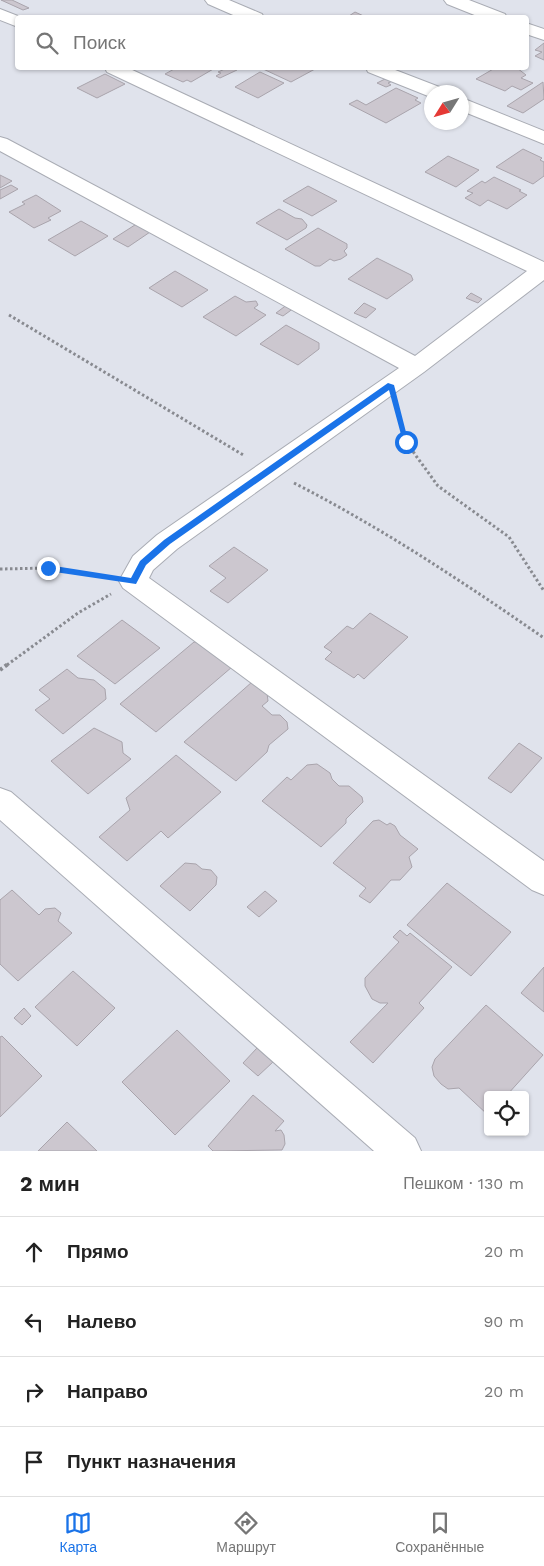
<!DOCTYPE html>
<html lang="ru">
<head>
<meta charset="utf-8">
<style>
	:root { --surface:#fff; --page:#f6f6f6; --text:#222; --muted:#767676; --line:#e0e0e0; --accent:#1a73e8 }
	body { margin:0; font-family:"Work Sans",sans-serif; background:var(--page); color:var(--text) }
	.controls { position:absolute; right:15px; bottom:15px; display:grid; overflow:hidden; border-radius:5px; box-shadow:0 1px 4px #0004 }
	.controls button { width:45px; height:45px; display:grid; place-items:center; padding:0; border:0; border-bottom:1px solid var(--line); background:var(--surface); color:var(--text); font:25px sans-serif }
	.compass { position:absolute; left:424px; top:85px; width:45px; height:45px; border-radius:50%; background:var(--surface); box-shadow:0 1px 4px #0004; rotate:233deg }
	.stop { position:absolute; width:15px; height:15px; margin:-11px; border:4px solid #1a73e8; border-radius:50%; background:#fff }
	.stop.end { background:#1a73e8; border-color:#fff; box-shadow:0 1px 5px #0008 }
	.list { margin:0; padding:0; list-style:none }
	h2 { display:flex; justify-content:space-between; align-items:center; height:65px; margin:0; padding:0 20px; font-size:21px }
	h2 small { font-size:16px; font-weight:400; color:var(--muted) }
	.list li { display:grid; grid-template-columns:32px 1fr auto; gap:15px; align-items:center; box-sizing:border-box; height:70px; padding:0 20px; border-top:1px solid var(--line) }
	.list b { display:block; font-size:19px; white-space:nowrap }
	.list em { font-size:16px; font-style:normal; color:var(--muted) }
	.icon { flex:none; width:28px; height:28px; fill:none; stroke:currentColor; stroke-width:2; stroke-linecap:round; stroke-linejoin:round }
	.map { position:relative; flex:none; width:544px; height:1151px; overflow:hidden }
	.search { position:absolute; background:var(--surface); box-shadow:0 1px 4px #0004; left:15px; right:15px; top:15px; height:55px; display:flex; align-items:center; gap:12px; box-sizing:border-box; padding:0 18px; border-radius:5px; color:var(--muted); font-size:19px }
	.sheet { height:345px; background:var(--surface) }
	nav { display:flex; justify-content:space-around; align-items:center; box-sizing:border-box; height:70px; border-top:1px solid var(--line); background:var(--surface); font-size:14px; color:var(--muted) }
	nav a { display:grid; justify-items:center; gap:2px }
	nav .on { color:var(--accent) }
	.map>svg:first-child { display:block }
	.building { fill:#ccc7cf; stroke:#a9a4ac }
	.lines { fill:none; stroke-linecap:round; stroke-linejoin:round }
	.street-casing { stroke:#a9acb4; stroke-width:2 }
	.path-far1 { stroke:#888a90; stroke-width:3; stroke-dasharray:2.5 2.5; stroke-linecap:butt }
	.path { stroke:#888a90; stroke-width:4; stroke-dasharray:3 3; stroke-linecap:butt }
	.street { fill:#fff; fill-rule:evenodd }
	.route { fill:#1a73e8 }
</style>
</head>
<body>
<div class="map">
<svg width="544" height="1151" viewBox="0 0 544 1151">
	<rect width="100%" height="100%" fill="#e0e3ec"/>
	<g class="building">
		<polygon points="1,0 12,0 29,8 23,10"/>
		<polygon points="355,12 368,18 346,18"/>
		<polygon points="544,43 544,60 535,56 542,52 535,50"/>
		<polygon points="176,68 215,68 191,82 187,80 183,82 165,74"/>
		<polygon points="227,68 235,68 237,70 220,78 216,76 221,73 218,72"/>
		<polygon points="261,68 313,68 315,69 291,82"/>
		<polygon points="495,68 517,68 526,75 521,78 533,83 521,90 512,86 505,91 476,79"/>
		<polygon points="260,72 284,83 258,98 235,87"/>
		<polygon points="105,74 125,84 97,98 77,88"/>
		<polygon points="387,78 393,81 388,83 391,85 386,87 377,83"/>
		<polygon points="543,82 544,99 523,113 507,106"/>
		<polygon points="396,88 418,98 415,100 421,103 386,123 349,104 357,100 366,105"/>
		<polygon points="523,149 542,158 540,160 544,162 544,176 533,184 496,167"/>
		<polygon points="448,156 479,170 456,187 425,172"/>
		<polygon points="0,175 12,181 0,188"/>
		<polygon points="494,177 521,190 519,191 527,195 507,209 488,200 480,206 465,198 473,193 467,191 482,181 485,183"/>
		<polygon points="11,185 18,189 0,199 0,190"/>
		<polygon points="308,186 337,201 312,216 283,201"/>
		<polygon points="36,195 61,211 48,218 51,220 34,228 9,212 25,204 22,202"/>
		<polygon points="279,209 295,218 302,219 307,225 306,228 287,240 256,223"/>
		<polygon points="81,221 108,236 75,256 48,240"/>
		<polygon points="138,223 153,230 128,247 113,239"/>
		<polygon points="318,228 347,244 347,248 344,251 347,255 341,259 334,261 330,259 320,266 315,266 285,249"/>
		<polygon points="377,258 411,275 413,280 387,299 348,279"/>
		<polygon points="175,271 208,290 182,307 149,288"/>
		<polygon points="471,293 482,299 478,303 466,298"/>
		<polygon points="235,296 246,302 256,301 258,305 254,308 266,315 236,336 203,317"/>
		<polygon points="364,303 376,309 366,318 354,313"/>
		<polygon points="288,304 294,308 283,316 276,313"/>
		<polygon points="286,325 319,343 319,349 298,365 260,344"/>
		<polygon points="234,547 268,570 228,603 210,591 226,578 209,566"/>
		<polygon points="370,613 408,637 364,679 358,674 354,678 325,659 332,652 324,647 347,626 353,629"/>
		<polygon points="122,620 160,648 115,684 77,656"/>
		<polygon points="194,642 209,644 232,667 156,732 120,704"/>
		<polygon points="67,669 78,678 94,680 105,689 106,699 63,734 35,710 50,699 39,690"/>
		<polygon points="252,682 267,693 268,701 262,706 272,715 280,715 287,722 288,729 269,745 267,752 236,781 184,742"/>
		<polygon points="94,728 122,742 123,753 131,759 88,794 51,761"/>
		<polygon points="519,743 542,758 511,793 488,778"/>
		<polygon points="176,755 221,792 168,838 161,831 127,861 99,837 130,810 126,798"/>
		<polygon points="317,764 330,773 332,779 339,786 349,786 362,797 363,802 346,819 346,823 321,847 262,801 287,777 291,780 307,765"/>
		<polygon points="379,820 387,825 390,823 395,826 400,835 418,849 409,857 412,867 400,880 391,880 370,903 359,896 366,888 333,863 373,821"/>
		<polygon points="185,863 196,864 202,869 211,870 217,877 216,885 190,911 160,886"/>
		<polygon points="447,883 511,932 471,976 407,925"/>
		<polygon points="12,890 39,915 45,909 55,908 61,913 58,921 72,933 18,981 0,964 0,900"/>
		<polygon points="265,891 277,901 259,917 247,907"/>
		<polygon points="400,930 407,936 410,933 452,967 419,1003 424,1008 373,1063 350,1042 388,1003 380,1003 372,999 365,986 365,978 399,942 393,937"/>
		<polygon points="544,967 544,1012 521,993"/>
		<polygon points="73,971 115,1008 77,1046 35,1007"/>
		<polygon points="486,1005 543,1055 507,1095 488,1095 488,1115 459,1088 448,1089 441,1084 434,1076 432,1067 435,1059"/>
		<polygon points="24,1008 31,1016 22,1025 14,1018"/>
		<polygon points="177,1030 230,1081 175,1135 122,1082"/>
		<polygon points="2,1036 42,1076 0,1117 0,1037"/>
		<polygon points="257,1048 273,1062 258,1076 243,1063"/>
		<polygon points="253,1095 284,1121 275,1131 281,1130 284,1135 285,1144 282,1150 213,1151 208,1146"/>
		<polygon points="67,1122 97,1151 38,1151"/>
	</g>
	<g class="lines">
		<g class="street-casing">
			<g id="street">
				<polygon points="205,0 229,0 262,14 264,18 240,18 208,4"/>
				<polygon points="444,0 469,0 505,14 507,18 482,18 447,4"/>
				<polygon points="0,9 23,18 18,18 18,27 0,20"/>
				<polygon points="526,23 544,29 544,40 526,34"/>
				<polygon points="105,68 128,68 544,262 544,280 424,372 177,549 153,570 149,578 544,861 544,895 532,890 123,588 119,581 133,556 157,535 399,368 0,151 0,137 7,139 415,356 527,271 107,72"/>
				<polygon points="366,68 390,68 442,88 444,92 432,92 432,97 428,96 368,72"/>
				<polygon points="462,98 544,131 544,144 462,111"/>
				<polygon points="0,788 11,792 415,1138 421,1151 374,1151 0,820"/>
			</g>
		</g>
		<g class="path-far1">
			<polyline points="9,315 245,456"/>
			<polyline points="398,410 406,442 438,486 509,537 544,591"/>
			<path d="M294,483C382,528 463,582 544,638"/>
			<polyline points="0,569 48,568 108,577"/>
			<polyline points="7,665 78,613 111,594"/>
		</g>
		<polyline class="path" points="0,670 8,664"/>
		<use href="#street" class="street"/>
	</g>
	<polygon class="route" points="388,383 394,385 409,444 403,442 389,390 170,544 146,565 136,584 48,571 44,568 48,565 131,578 140,561 164,540"/>
</svg>
<div class="controls">
<button><svg class="icon" aria-label="locate" viewBox="0 0 24 24"><circle cx="12" cy="12" r="6"/><path d="M12 2v4M12 18v4M2 12h4M18 12h4"/></svg></button>
</div>
<svg class="compass" viewBox="-18 -18 36 36"><path d="M0-13l5 13h-10z" fill="#e53935"/><path d="M0 13l5-13h-10z" fill="#767676"/></svg>
<div class="stop" style="left:406px;top:442px"></div>
<div class="stop end" style="left:48px;top:568px"></div>
<div class="search"><svg class="icon" aria-label="search" viewBox="0 0 24 24"><circle cx="10" cy="10" r="6"/><path d="M15 15l6 6"/></svg>Поиск</div>
</div>
<section class="sheet">
<h2>2 мин<small>Пешком · 130 m</small></h2>
<ul class="list">
<li><svg class="icon" aria-label="ahead" viewBox="0 0 24 24"><path d="M12 20V5M6 11l6-6 6 6"/></svg><div><b>Прямо</b></div><em>20 m</em></li>
<li><svg class="icon" aria-label="left" viewBox="0 0 24 24"><path d="M17 20v-9H6M10 6l-5 5 5 5"/></svg><div><b>Налево</b></div><em>90 m</em></li>
<li><svg class="icon" aria-label="right" viewBox="0 0 24 24"><path d="M7 20v-9h11M14 6l5 5-5 5"/></svg><div><b>Направо</b></div><em>20 m</em></li>
<li><svg class="icon" aria-label="arrive" viewBox="0 0 24 24"><path d="M6 21V4h12l-3 4 3 4H6"/></svg><div><b>Пункт назначения</b></div></li>
</ul>
</section>
<nav>
<a class="on"><svg class="icon" aria-label="map" viewBox="0 0 24 24"><path d="M3 6l6-2 6 2 6-2v14l-6 2-6-2-6 2zM9 4v14M15 6v14"/></svg>Карта</a>
<a><svg class="icon" aria-label="directions" viewBox="0 0 24 24"><path d="M12 3l9 9-9 9-9-9zM9 14v-3h6M13 9l2 2-2 2"/></svg>Маршрут</a>
<a><svg class="icon" aria-label="saved" viewBox="0 0 24 24"><path d="M7 4h10v16l-5-4-5 4z"/></svg>Сохранённые</a>
</nav>
</body>
</html>
